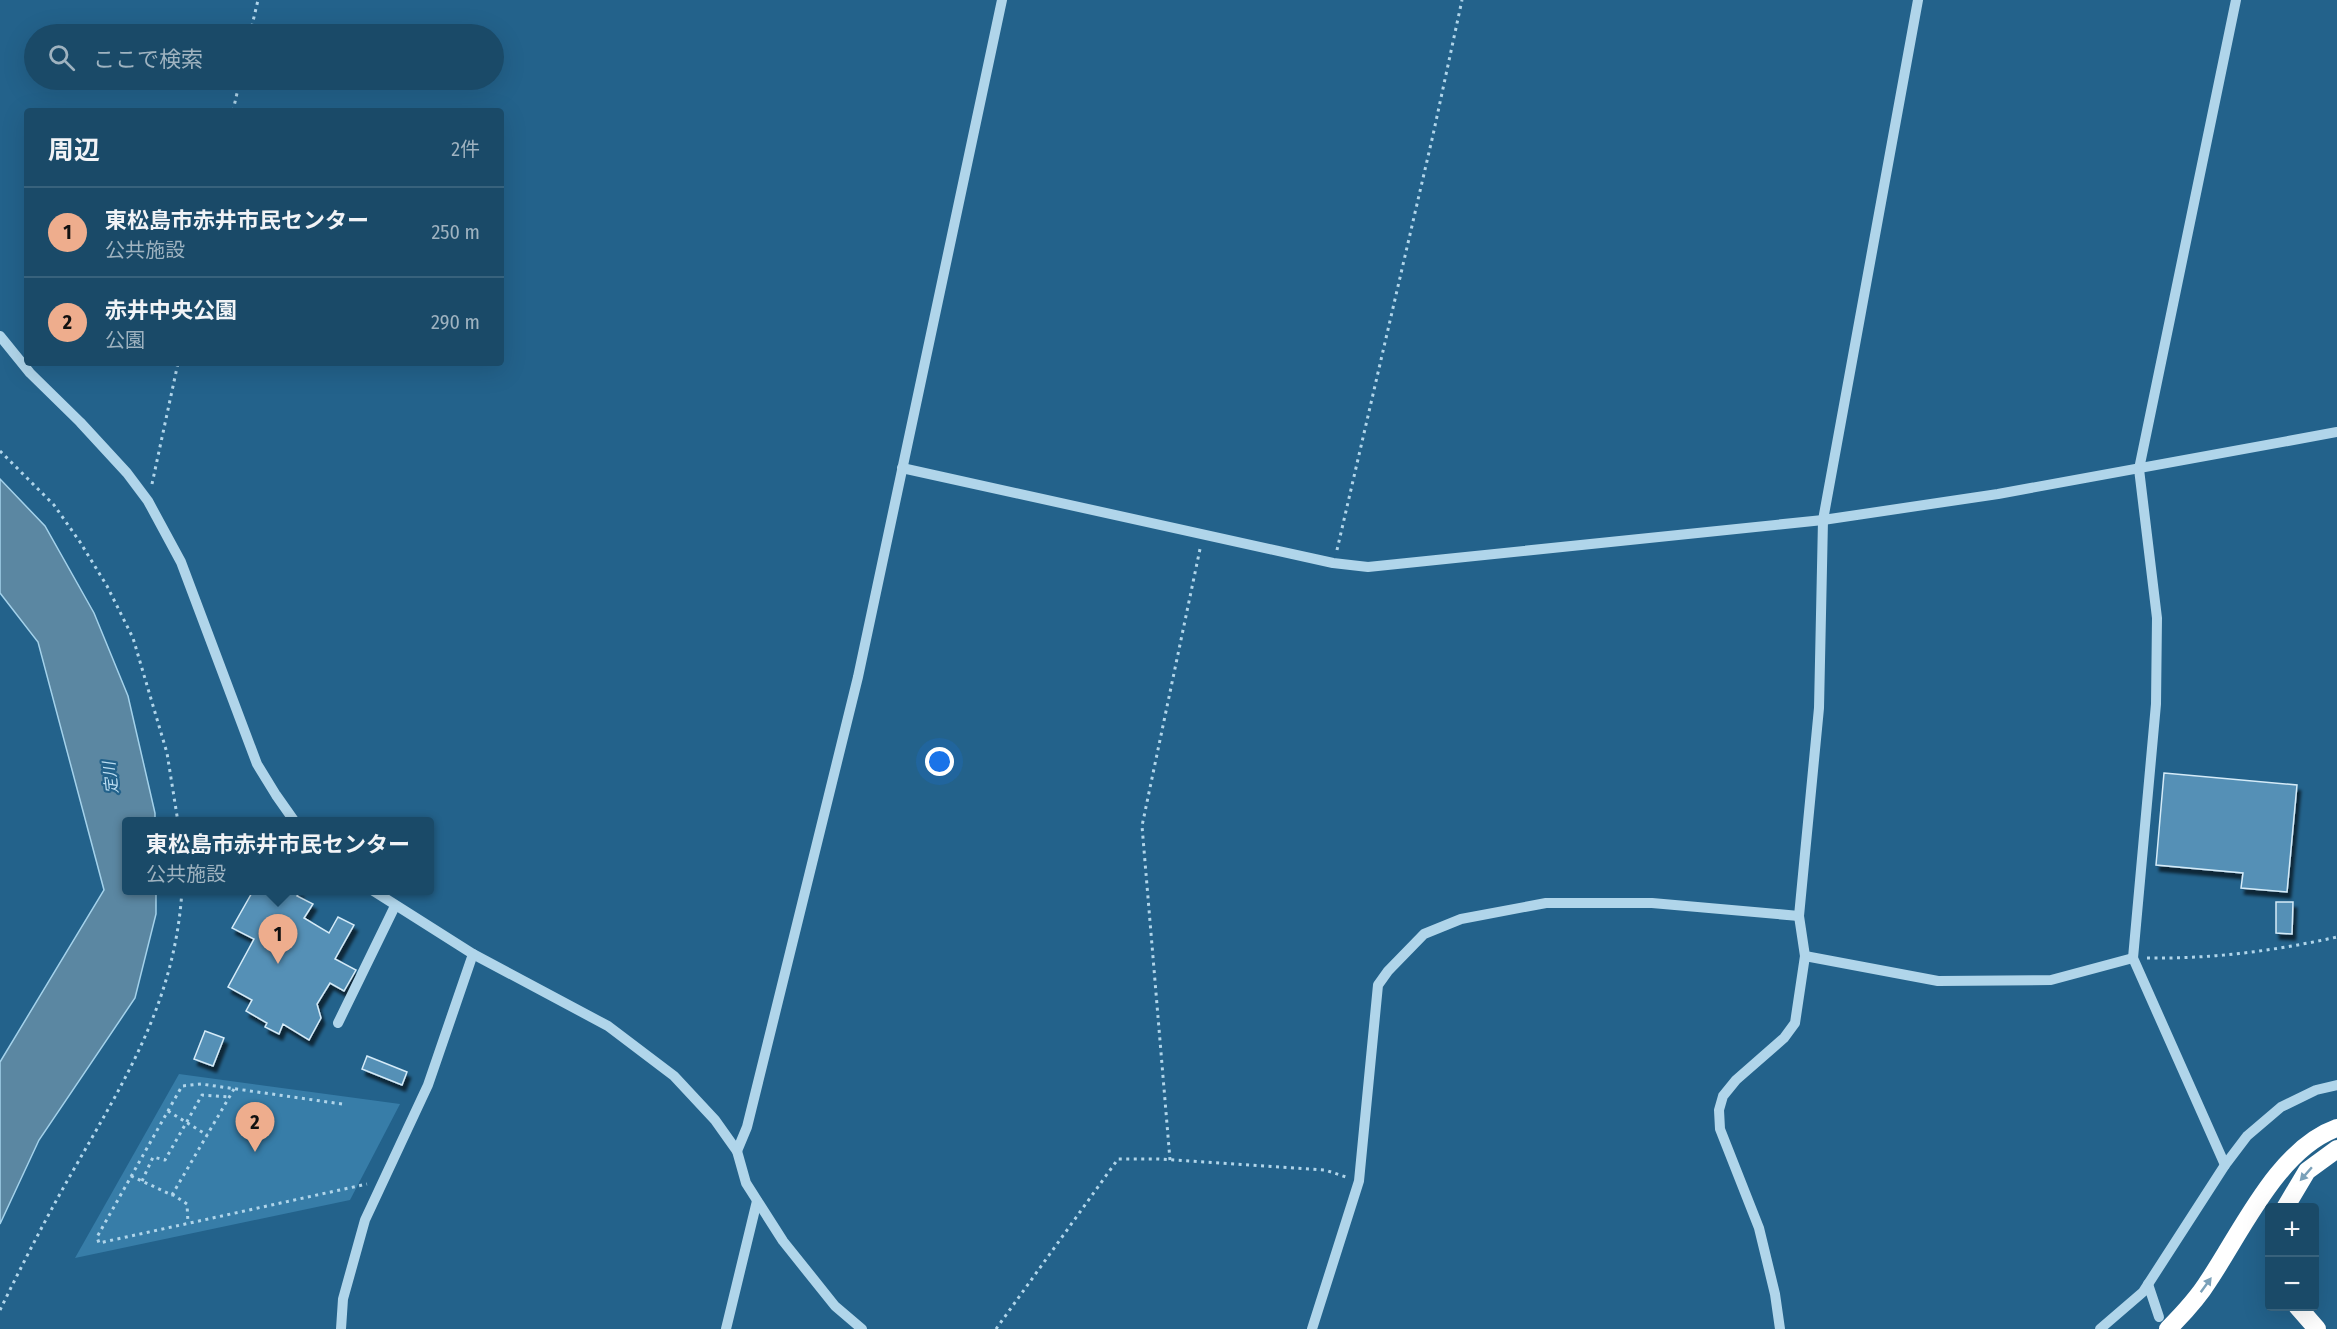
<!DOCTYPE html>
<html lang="ja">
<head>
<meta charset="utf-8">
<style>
	:root { --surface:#1a4a68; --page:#23516e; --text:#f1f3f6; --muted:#9fb3c0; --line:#38627c; --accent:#eead8d }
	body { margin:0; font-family:"Fira Sans Condensed","Noto Sans JP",sans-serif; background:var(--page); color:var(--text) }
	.controls { position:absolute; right:18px; bottom:18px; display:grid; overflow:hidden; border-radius:6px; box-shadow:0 6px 24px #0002 }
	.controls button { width:54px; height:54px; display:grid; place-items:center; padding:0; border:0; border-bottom:2px solid var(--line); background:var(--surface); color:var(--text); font:30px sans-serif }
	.you { position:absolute; left:940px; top:762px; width:21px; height:21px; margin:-15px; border:4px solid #fff; border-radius:50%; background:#1a73e8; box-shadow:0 0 0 9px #1a73e833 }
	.badge { display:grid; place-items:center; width:39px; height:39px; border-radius:50%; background:var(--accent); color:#111; font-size:20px; font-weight:700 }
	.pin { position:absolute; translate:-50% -50px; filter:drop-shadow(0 2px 3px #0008) }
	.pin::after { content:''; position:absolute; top:32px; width:21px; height:18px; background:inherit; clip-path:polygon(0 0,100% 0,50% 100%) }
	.popup { position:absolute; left:122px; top:817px; width:312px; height:78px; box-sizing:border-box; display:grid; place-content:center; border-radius:6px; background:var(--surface); filter:drop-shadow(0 2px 4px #0005); font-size:20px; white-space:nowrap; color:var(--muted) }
	.popup b { font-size:22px; color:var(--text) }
	.popup::after { content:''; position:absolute; left:50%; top:100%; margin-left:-12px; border:12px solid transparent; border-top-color:var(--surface) }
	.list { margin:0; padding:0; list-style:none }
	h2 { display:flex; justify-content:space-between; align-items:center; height:78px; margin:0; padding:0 24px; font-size:26px }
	h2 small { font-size:20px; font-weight:400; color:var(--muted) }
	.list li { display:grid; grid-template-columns:39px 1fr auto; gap:18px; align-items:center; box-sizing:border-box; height:90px; padding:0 24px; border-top:2px solid var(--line) }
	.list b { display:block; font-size:22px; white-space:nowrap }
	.list p { margin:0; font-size:20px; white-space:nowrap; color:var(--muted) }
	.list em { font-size:20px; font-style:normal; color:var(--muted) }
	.icon { flex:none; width:33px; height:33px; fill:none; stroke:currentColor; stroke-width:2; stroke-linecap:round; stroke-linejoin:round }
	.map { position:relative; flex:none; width:2337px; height:1329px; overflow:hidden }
	.search { position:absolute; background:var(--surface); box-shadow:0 6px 24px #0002; left:24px; top:24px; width:480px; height:66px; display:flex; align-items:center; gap:15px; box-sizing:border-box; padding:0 21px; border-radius:33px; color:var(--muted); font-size:22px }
	.panel { position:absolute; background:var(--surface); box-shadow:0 6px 24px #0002; left:24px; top:108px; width:480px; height:258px; border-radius:6px }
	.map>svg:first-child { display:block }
	.green { fill:#377da8 }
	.water { fill:#5b87a2; stroke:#a4d2eb; stroke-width:1.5 }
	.building { fill:#5490b6; stroke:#d5ebf8; stroke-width:1.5; filter:url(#shadow) }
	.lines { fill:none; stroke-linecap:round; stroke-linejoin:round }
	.path { stroke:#b0d5ea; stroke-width:3; stroke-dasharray:3 4.5; stroke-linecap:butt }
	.minor { stroke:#b0d5ea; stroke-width:10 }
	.highway { stroke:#fff; stroke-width:18 }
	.oneway { fill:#7ba1b9 }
	.labels { text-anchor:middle; stroke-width:4.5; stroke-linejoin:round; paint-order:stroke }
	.water-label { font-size:16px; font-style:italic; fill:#bcdef2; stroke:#23628b }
</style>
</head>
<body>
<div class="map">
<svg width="2337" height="1329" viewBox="0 0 2337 1329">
	<defs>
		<filter id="shadow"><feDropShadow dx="3.5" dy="6" stdDeviation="1.5" flood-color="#0009"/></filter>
	</defs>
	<rect width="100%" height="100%" fill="#23628b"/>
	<polygon class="green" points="179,1074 400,1104 350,1200 75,1258"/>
	<polygon class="water" points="0,479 45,526 94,613 128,696 155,813 155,821 127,822 127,890 156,891 156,914 135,998 39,1140 0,1224 0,1062 104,890 38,642 0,593"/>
	<g class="building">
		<polygon points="2164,773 2297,785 2287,892 2241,888 2243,873 2156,865"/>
		<polygon points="253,891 300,891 297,896 313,904 304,918 329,933 338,917 354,925 335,959 356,970 344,991 330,983 317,1004 321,1018 309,1040 283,1024 279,1034 265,1027 267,1023 246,1011 252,1000 228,987 254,939 232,928"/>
		<polygon points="2276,902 2293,902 2292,934 2276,933"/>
		<polygon points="205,1031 224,1038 213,1066 194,1059"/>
		<polygon points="367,1056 407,1072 402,1085 362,1069"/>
	</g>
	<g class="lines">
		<g class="path">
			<polyline points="250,34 258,0"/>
			<polyline points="233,111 240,80"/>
			<polyline points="0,451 54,505 80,542 107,586 133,638 167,753 178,822"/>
			<polyline points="152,484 178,363"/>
			<polyline points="1337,550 1433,135 1462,0"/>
			<path d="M2147,958C2211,959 2274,951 2337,937"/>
			<polyline points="342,1104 201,1084 182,1086 97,1237 99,1243 367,1184"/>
			<polyline points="168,1111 207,1135"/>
			<polyline points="1170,1160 1142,826 1200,549"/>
			<polyline points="131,1176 172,1195 234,1089"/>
			<polyline points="142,1181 153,1157 165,1160 202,1095 230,1097"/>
			<polyline points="172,1194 187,1204 188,1223"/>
			<path d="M0,1310C22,1265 45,1220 70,1176C124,1081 175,1003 182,890"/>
			<polyline points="996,1329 1118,1159 1159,1159 1325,1170 1346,1177"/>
		</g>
		<g class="minor">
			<polyline points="0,336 30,373 80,422 127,473 148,501 181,562 257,764 276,795 295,822"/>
			<polyline points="902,468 1333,563 1368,567 1823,520 1998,494 2337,432"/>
			<polyline points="372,890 473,954 608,1026 674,1076 715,1120 737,1151 746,1183 783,1241 835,1306 862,1329"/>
			<polyline points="1805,956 1799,916 1819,708 1823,520 1918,0"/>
			<polyline points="338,1023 395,906"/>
			<polyline points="737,1151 747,1127 858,677 1002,0"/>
			<polyline points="2225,1165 2133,958 2156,704 2157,618 2139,469 2236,0"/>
			<polyline points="2148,1284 2159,1317"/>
			<polyline points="341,1329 343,1299 365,1220 428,1085 473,954"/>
			<polyline points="726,1329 757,1201"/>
			<polyline points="1312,1329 1359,1181 1378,985 1388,971 1424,934 1461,919 1546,903 1652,903 1799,916"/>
			<polyline points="1780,1329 1775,1294 1759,1228 1720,1129 1719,1110 1723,1096 1736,1080 1784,1038 1795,1023 1805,956 1938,981 2051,980 2133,958"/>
			<polyline points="2100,1329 2143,1292 2225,1165 2247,1136 2281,1107 2316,1090 2337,1085"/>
		</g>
		<g class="highway">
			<polyline points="2285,1208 2307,1171 2337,1149"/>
			<polyline points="2297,1306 2317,1329"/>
			<path d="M2168,1329C2183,1314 2198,1298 2209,1280C2242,1231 2278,1149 2337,1128"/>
		</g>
	</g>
	<defs><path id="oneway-solid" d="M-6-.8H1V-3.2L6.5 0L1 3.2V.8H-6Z" transform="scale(1.5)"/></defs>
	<g class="oneway">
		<use href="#oneway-solid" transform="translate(2306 1174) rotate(131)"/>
		<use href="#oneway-solid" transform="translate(2206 1285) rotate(-54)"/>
	</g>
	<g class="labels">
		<g class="water-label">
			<text transform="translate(110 778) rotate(-96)" y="6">定川</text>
		</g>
	</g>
</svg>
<div class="controls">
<button>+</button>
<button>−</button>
</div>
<div class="you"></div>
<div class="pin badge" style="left:278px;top:964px">1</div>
<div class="popup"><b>東松島市赤井市民センター</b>公共施設</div>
<div class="pin badge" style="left:255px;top:1152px">2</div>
<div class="search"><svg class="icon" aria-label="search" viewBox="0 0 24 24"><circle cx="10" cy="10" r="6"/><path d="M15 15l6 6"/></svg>ここで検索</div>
<section class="panel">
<h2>周辺<small>2件</small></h2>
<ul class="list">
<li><span class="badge">1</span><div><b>東松島市赤井市民センター</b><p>公共施設</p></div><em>250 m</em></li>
<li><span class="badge">2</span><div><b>赤井中央公園</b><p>公園</p></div><em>290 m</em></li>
</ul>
</section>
</div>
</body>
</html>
